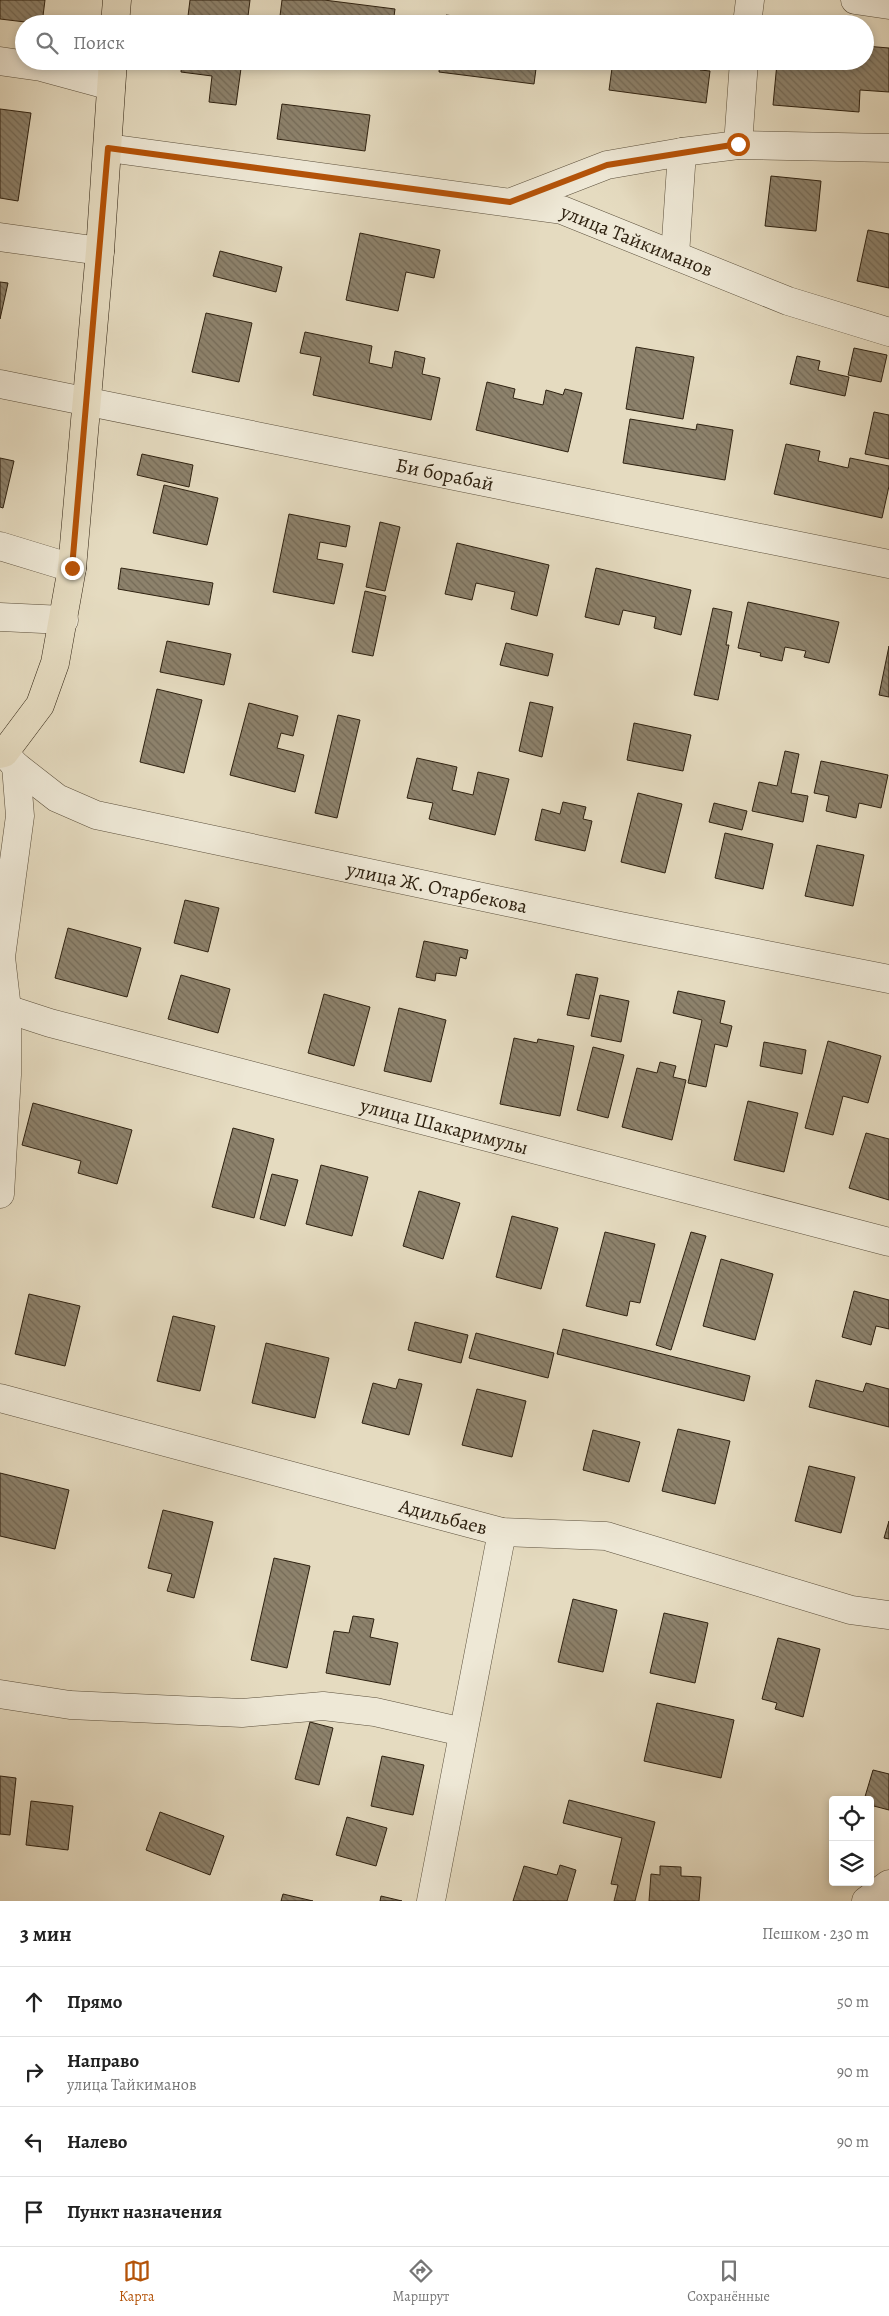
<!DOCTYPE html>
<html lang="ru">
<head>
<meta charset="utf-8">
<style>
	:root { --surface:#fff; --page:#f6f6f6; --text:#222; --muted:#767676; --line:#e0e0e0; --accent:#b45309 }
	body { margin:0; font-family:Alegreya,serif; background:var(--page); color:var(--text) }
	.controls { position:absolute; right:15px; bottom:15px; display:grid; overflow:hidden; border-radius:5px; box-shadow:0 2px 8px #0003 }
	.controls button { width:45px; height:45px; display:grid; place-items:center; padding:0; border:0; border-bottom:1px solid var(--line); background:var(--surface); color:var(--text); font:25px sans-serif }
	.stop { position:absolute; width:15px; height:15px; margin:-11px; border:4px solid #b45309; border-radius:50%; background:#fff }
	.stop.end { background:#b45309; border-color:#fff; box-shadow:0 1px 5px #0008 }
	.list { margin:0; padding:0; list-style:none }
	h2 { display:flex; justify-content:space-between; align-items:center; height:65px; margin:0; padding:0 20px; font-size:21px }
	h2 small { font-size:16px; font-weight:400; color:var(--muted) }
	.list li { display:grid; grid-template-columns:32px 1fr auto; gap:15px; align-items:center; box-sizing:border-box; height:70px; padding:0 20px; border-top:1px solid var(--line) }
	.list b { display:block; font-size:19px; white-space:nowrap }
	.list p { margin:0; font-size:16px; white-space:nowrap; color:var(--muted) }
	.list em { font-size:16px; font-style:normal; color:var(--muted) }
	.icon { flex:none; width:28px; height:28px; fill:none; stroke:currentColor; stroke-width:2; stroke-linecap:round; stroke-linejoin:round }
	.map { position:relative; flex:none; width:889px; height:1901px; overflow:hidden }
	.search { position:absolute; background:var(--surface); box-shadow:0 2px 8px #0003; left:15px; right:15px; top:15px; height:55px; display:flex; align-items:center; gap:12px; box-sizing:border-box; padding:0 18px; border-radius:28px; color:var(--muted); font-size:19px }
	.sheet { height:345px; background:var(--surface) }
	nav { display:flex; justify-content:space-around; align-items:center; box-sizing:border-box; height:70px; border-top:1px solid var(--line); background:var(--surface); font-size:14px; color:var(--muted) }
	nav a { display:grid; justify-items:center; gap:2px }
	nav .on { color:var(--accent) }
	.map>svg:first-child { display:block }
	.building { fill:url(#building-back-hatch); stroke:#2e2110 }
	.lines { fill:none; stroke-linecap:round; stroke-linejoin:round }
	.minor-casing { stroke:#5c503c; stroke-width:29 }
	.major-casing { stroke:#2e2110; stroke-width:29 }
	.minor { stroke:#eee8d6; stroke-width:28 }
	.major { stroke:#e5dbc0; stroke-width:28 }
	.route { stroke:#b45309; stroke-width:6 }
	.labels { text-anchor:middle; stroke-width:4.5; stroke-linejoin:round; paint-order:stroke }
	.street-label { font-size:20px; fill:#2e2110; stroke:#eee8d6 }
</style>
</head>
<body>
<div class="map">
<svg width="889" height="1901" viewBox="0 0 889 1901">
	<defs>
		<pattern id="building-back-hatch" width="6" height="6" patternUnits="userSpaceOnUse" patternTransform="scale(1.25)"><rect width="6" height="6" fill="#8d826c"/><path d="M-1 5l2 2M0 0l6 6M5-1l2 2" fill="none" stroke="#746a57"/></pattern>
	</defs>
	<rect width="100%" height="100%" fill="#e5dbc0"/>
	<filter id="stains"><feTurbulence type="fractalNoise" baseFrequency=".004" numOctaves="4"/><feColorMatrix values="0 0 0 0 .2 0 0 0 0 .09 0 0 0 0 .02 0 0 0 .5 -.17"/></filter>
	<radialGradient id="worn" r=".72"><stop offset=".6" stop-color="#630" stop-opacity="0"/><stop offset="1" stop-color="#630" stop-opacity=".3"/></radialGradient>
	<g class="building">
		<polygon points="0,0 45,0 42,24 0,19"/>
		<polygon points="190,0 250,0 247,24 187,24"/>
		<polygon points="282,0 324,0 395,9 393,24 279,24"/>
		<polygon points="446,15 518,24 445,24"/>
		<polygon points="865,46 889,48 889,92 860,90 859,112 773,105 777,63 795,65 795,61 865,61"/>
		<polygon points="182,61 242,61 236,105 209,102 212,76 181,72"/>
		<polygon points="337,61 388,61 387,68"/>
		<polygon points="440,61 537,61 534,84 439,72"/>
		<polygon points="613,61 701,61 700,70 710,71 706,103 609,90"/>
		<polygon points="282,104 370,115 365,151 277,139"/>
		<polygon points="0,109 31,113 18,201 0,198"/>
		<polygon points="771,176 821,181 816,231 765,226"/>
		<polygon points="868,230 889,234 889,288 857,281"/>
		<polygon points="360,233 440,250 434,278 406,272 398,311 346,300"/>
		<polygon points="220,251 282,267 276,292 213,276"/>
		<polygon points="0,282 8,283 0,319"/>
		<polygon points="206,313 252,323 239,382 192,372"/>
		<polygon points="305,332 372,346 369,363 392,368 395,351 425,358 422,374 440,378 431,420 313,395 321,357 300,353"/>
		<polygon points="636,347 694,357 683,419 626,409"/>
		<polygon points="854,348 887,355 881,382 848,375"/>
		<polygon points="797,356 820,361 818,370 849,377 845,396 790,384"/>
		<polygon points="487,382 515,389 513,398 543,405 546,390 563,395 565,389 582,393 568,452 476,430"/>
		<polygon points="874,412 889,415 889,459 865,454"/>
		<polygon points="630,419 696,430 697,424 733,430 725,480 623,463"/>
		<polygon points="786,444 820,451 818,461 848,468 850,458 889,466 889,486 882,518 774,494"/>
		<polygon points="142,454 193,465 189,487 137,475"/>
		<polygon points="0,458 14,461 3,508 0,507"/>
		<polygon points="164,485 218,498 207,545 153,533"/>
		<polygon points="289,514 350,526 346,547 320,542 317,559 343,564 334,604 273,592"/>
		<polygon points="380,522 400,527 385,591 366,587"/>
		<polygon points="457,543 549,565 537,616 511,609 515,592 476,583 472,600 445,594"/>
		<polygon points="121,568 213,583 209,605 118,589"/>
		<polygon points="596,568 691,590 681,635 654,628 656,617 623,610 619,625 585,617"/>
		<polygon points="365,591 386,596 373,656 352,652"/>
		<polygon points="748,602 839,622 829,663 804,657 806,651 785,647 782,661 760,656 761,653 738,648"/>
		<polygon points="713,608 732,612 726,645 729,645 718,700 694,695"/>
		<polygon points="167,641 231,654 224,685 160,672"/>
		<polygon points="506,643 553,654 548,676 500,665"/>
		<polygon points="889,646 889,697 879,695"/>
		<polygon points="157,689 202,700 184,773 140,762"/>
		<polygon points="530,702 553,707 542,757 519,751"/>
		<polygon points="249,703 298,716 293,736 281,733 277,748 304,755 295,792 230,775"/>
		<polygon points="338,715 360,720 337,818 315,813"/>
		<polygon points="634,723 691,735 683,771 627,760"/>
		<polygon points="785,751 799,754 791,793 808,796 803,822 752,811 759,782 777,786"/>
		<polygon points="417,758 457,767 452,790 473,795 478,772 509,779 495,835 429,819 433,803 407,798"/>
		<polygon points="821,761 888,775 881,808 859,803 856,818 826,811 829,796 814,793"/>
		<polygon points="638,793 682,804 665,873 621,862"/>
		<polygon points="563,802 586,807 583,819 592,821 585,851 535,840 542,809 560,814"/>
		<polygon points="714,803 747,811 742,830 709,822"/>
		<polygon points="725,833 773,844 763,889 715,878"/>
		<polygon points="817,845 864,855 853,906 805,896"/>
		<polygon points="185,900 219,908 208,952 174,943"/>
		<polygon points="68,928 141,948 127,997 55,978"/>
		<polygon points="424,941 468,950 466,959 460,957 456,976 436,973 435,981 416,977"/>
		<polygon points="576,974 598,978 589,1019 567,1015"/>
		<polygon points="181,975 230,989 218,1033 168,1019"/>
		<polygon points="678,991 725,1001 720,1023 732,1026 727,1047 715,1044 706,1087 688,1083 702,1020 673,1013"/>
		<polygon points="324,994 370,1007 354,1066 308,1053"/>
		<polygon points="600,995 629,1001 621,1042 591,1036"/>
		<polygon points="399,1008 446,1020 431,1082 384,1071"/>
		<polygon points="514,1038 537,1043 538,1039 574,1046 560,1116 500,1104"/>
		<polygon points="828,1041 881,1056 868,1103 843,1096 833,1135 805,1128"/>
		<polygon points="764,1042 806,1050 802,1074 760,1066"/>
		<polygon points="593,1047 624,1055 608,1118 577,1110"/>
		<polygon points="660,1062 676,1066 673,1077 686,1080 672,1140 622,1127 637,1068 657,1073"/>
		<polygon points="748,1101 798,1113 784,1172 734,1160"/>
		<polygon points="33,1103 132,1130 117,1184 78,1173 81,1161 22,1145"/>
		<polygon points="233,1128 274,1139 254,1218 212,1207"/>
		<polygon points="866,1133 889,1139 889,1200 849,1188"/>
		<polygon points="321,1165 368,1177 352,1236 306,1224"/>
		<polygon points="272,1174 298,1180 285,1226 260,1219"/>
		<polygon points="419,1191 460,1203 443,1259 403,1246"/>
		<polygon points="512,1216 558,1228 541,1289 496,1277"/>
		<polygon points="605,1232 655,1244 640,1303 630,1301 627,1316 586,1306"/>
		<polygon points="691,1232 706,1236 671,1350 656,1345"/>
		<polygon points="721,1259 773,1274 755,1340 703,1326"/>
		<polygon points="854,1291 889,1300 889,1329 876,1326 871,1345 842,1337"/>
		<polygon points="29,1294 80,1306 65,1366 15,1354"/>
		<polygon points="173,1316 215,1326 200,1391 157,1381"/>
		<polygon points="415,1322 468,1335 461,1363 408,1350"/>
		<polygon points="563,1329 750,1376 744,1401 557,1354"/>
		<polygon points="476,1333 554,1353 548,1378 469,1358"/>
		<polygon points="266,1343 329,1358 315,1418 252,1403"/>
		<polygon points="399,1379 422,1384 409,1435 362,1423 373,1383 396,1389"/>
		<polygon points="816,1380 863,1392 866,1383 889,1389 889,1427 809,1407"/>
		<polygon points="477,1389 526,1401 512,1457 462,1445"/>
		<polygon points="678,1429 730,1441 715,1504 662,1491"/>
		<polygon points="593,1430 640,1442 629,1482 583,1470"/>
		<polygon points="809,1466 855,1477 841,1533 795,1521"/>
		<polygon points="0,1473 69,1490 55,1549 0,1536"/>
		<polygon points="163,1510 213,1522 194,1598 167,1591 172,1574 148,1568"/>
		<polygon points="889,1521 889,1539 884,1538"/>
		<polygon points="274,1558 310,1566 287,1668 251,1660"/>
		<polygon points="573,1599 617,1610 603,1672 558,1662"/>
		<polygon points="664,1613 708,1623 695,1683 650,1673"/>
		<polygon points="353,1616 374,1619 370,1637 398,1643 390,1685 326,1673 334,1631 349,1633"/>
		<polygon points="778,1638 820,1649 803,1717 775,1709 777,1703 762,1699"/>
		<polygon points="657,1703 734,1720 721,1778 644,1761"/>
		<polygon points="310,1722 333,1728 319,1785 295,1779"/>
		<polygon points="382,1756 424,1765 413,1815 371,1806"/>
		<polygon points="873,1770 889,1774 889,1810 870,1805 870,1800 864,1800"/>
		<polygon points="0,1776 16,1778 10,1835 0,1834"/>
		<polygon points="569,1800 655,1822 635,1901 614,1901 618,1885 611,1884 622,1838 563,1823"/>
		<polygon points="31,1801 73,1806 68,1850 26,1845"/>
		<polygon points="160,1812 224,1836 210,1875 146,1850"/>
		<polygon points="347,1817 387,1828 376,1866 336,1855"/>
		<polygon points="560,1865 576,1870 567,1901 513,1901 524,1866 557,1875"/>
		<polygon points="660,1866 681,1867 681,1876 701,1877 699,1901 649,1901 651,1874 660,1875"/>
		<polygon points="283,1894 313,1901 281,1901"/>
		<polygon points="381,1896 402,1901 380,1901"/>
	</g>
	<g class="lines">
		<g class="minor-casing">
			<g id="minor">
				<polyline points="855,0 889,5"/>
				<polyline points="747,24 750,0"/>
				<polyline points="0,61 41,67 111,86"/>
				<polyline points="738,145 744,61"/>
				<path id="s1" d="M108,148L562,210L788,301L889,332"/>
				<polyline points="514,201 607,165 682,152 738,145 889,148"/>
				<polyline points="0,237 100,251"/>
				<polyline points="675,255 682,152"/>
				<path id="s2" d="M0,384L889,564"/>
				<polyline points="0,546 72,568"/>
				<polyline points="0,617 64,620"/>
				<path id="s3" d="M4,753L16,766L57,798L96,815L620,926L889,979"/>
				<path id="s4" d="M0,1010L7,1009L50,1023L889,1242"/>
				<polyline points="0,1194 7,1075 7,1009 1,957 20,816 16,766"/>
				<path id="s5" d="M0,1398L502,1532L606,1536L851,1610L889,1615"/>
				<polyline points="0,1694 70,1705 242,1713 323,1706 375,1712 463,1732"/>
				<polyline points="431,1901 502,1532"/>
				<polyline points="866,1901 889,1884"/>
			</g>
		</g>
		<g class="major-casing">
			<g id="major">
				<polyline points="115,24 117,0"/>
				<polyline points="0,754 4,753 40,705 55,663 72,568 100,251 113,61"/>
			</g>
		</g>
		<use href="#minor" class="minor"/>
		<use href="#major" class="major"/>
	</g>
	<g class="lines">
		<polyline class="route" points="72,568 108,148 510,202 607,165 738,144"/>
	</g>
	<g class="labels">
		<g class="street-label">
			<text dy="7" stroke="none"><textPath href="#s1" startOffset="539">улица Тайкиманов</textPath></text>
			<text dy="7" stroke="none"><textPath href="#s2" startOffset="454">Би борабай</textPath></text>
			<text dy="7" stroke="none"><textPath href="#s3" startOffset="461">улица Ж. Отарбекова</textPath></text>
			<text dy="7" stroke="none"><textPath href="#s4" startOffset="460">улица Шакаримулы</textPath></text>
			<text dy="7" stroke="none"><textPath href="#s5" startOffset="459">Адильбаев</textPath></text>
		</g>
	</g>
	<rect width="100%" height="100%" filter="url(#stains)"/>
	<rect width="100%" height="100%" fill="url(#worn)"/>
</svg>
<div class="controls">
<button><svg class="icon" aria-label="locate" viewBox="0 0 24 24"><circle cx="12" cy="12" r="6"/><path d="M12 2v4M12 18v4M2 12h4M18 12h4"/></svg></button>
<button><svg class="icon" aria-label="layers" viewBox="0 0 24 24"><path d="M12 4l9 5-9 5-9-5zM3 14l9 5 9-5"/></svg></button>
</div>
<div class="stop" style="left:738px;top:144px"></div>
<div class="stop end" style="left:72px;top:568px"></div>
<div class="search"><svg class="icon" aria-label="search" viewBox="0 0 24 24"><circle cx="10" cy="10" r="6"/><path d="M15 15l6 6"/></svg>Поиск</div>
</div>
<section class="sheet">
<h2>3 мин<small>Пешком · 230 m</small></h2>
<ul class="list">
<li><svg class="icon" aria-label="ahead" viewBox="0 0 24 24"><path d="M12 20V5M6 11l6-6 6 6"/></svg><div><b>Прямо</b></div><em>50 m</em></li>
<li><svg class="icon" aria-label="right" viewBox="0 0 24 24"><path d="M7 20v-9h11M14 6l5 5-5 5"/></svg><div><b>Направо</b><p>улица Тайкиманов</p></div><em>90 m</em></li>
<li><svg class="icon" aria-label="left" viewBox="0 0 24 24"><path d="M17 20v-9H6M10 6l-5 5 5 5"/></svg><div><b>Налево</b></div><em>90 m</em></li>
<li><svg class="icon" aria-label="arrive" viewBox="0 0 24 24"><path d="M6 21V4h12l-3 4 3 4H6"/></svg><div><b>Пункт назначения</b></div></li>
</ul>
</section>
<nav>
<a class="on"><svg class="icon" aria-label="map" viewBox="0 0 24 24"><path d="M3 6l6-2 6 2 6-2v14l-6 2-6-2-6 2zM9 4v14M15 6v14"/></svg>Карта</a>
<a><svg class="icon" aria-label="directions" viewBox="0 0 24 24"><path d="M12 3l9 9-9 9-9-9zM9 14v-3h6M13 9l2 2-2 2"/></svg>Маршрут</a>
<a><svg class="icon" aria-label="saved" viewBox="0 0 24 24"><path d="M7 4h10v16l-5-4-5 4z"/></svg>Сохранённые</a>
</nav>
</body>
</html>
